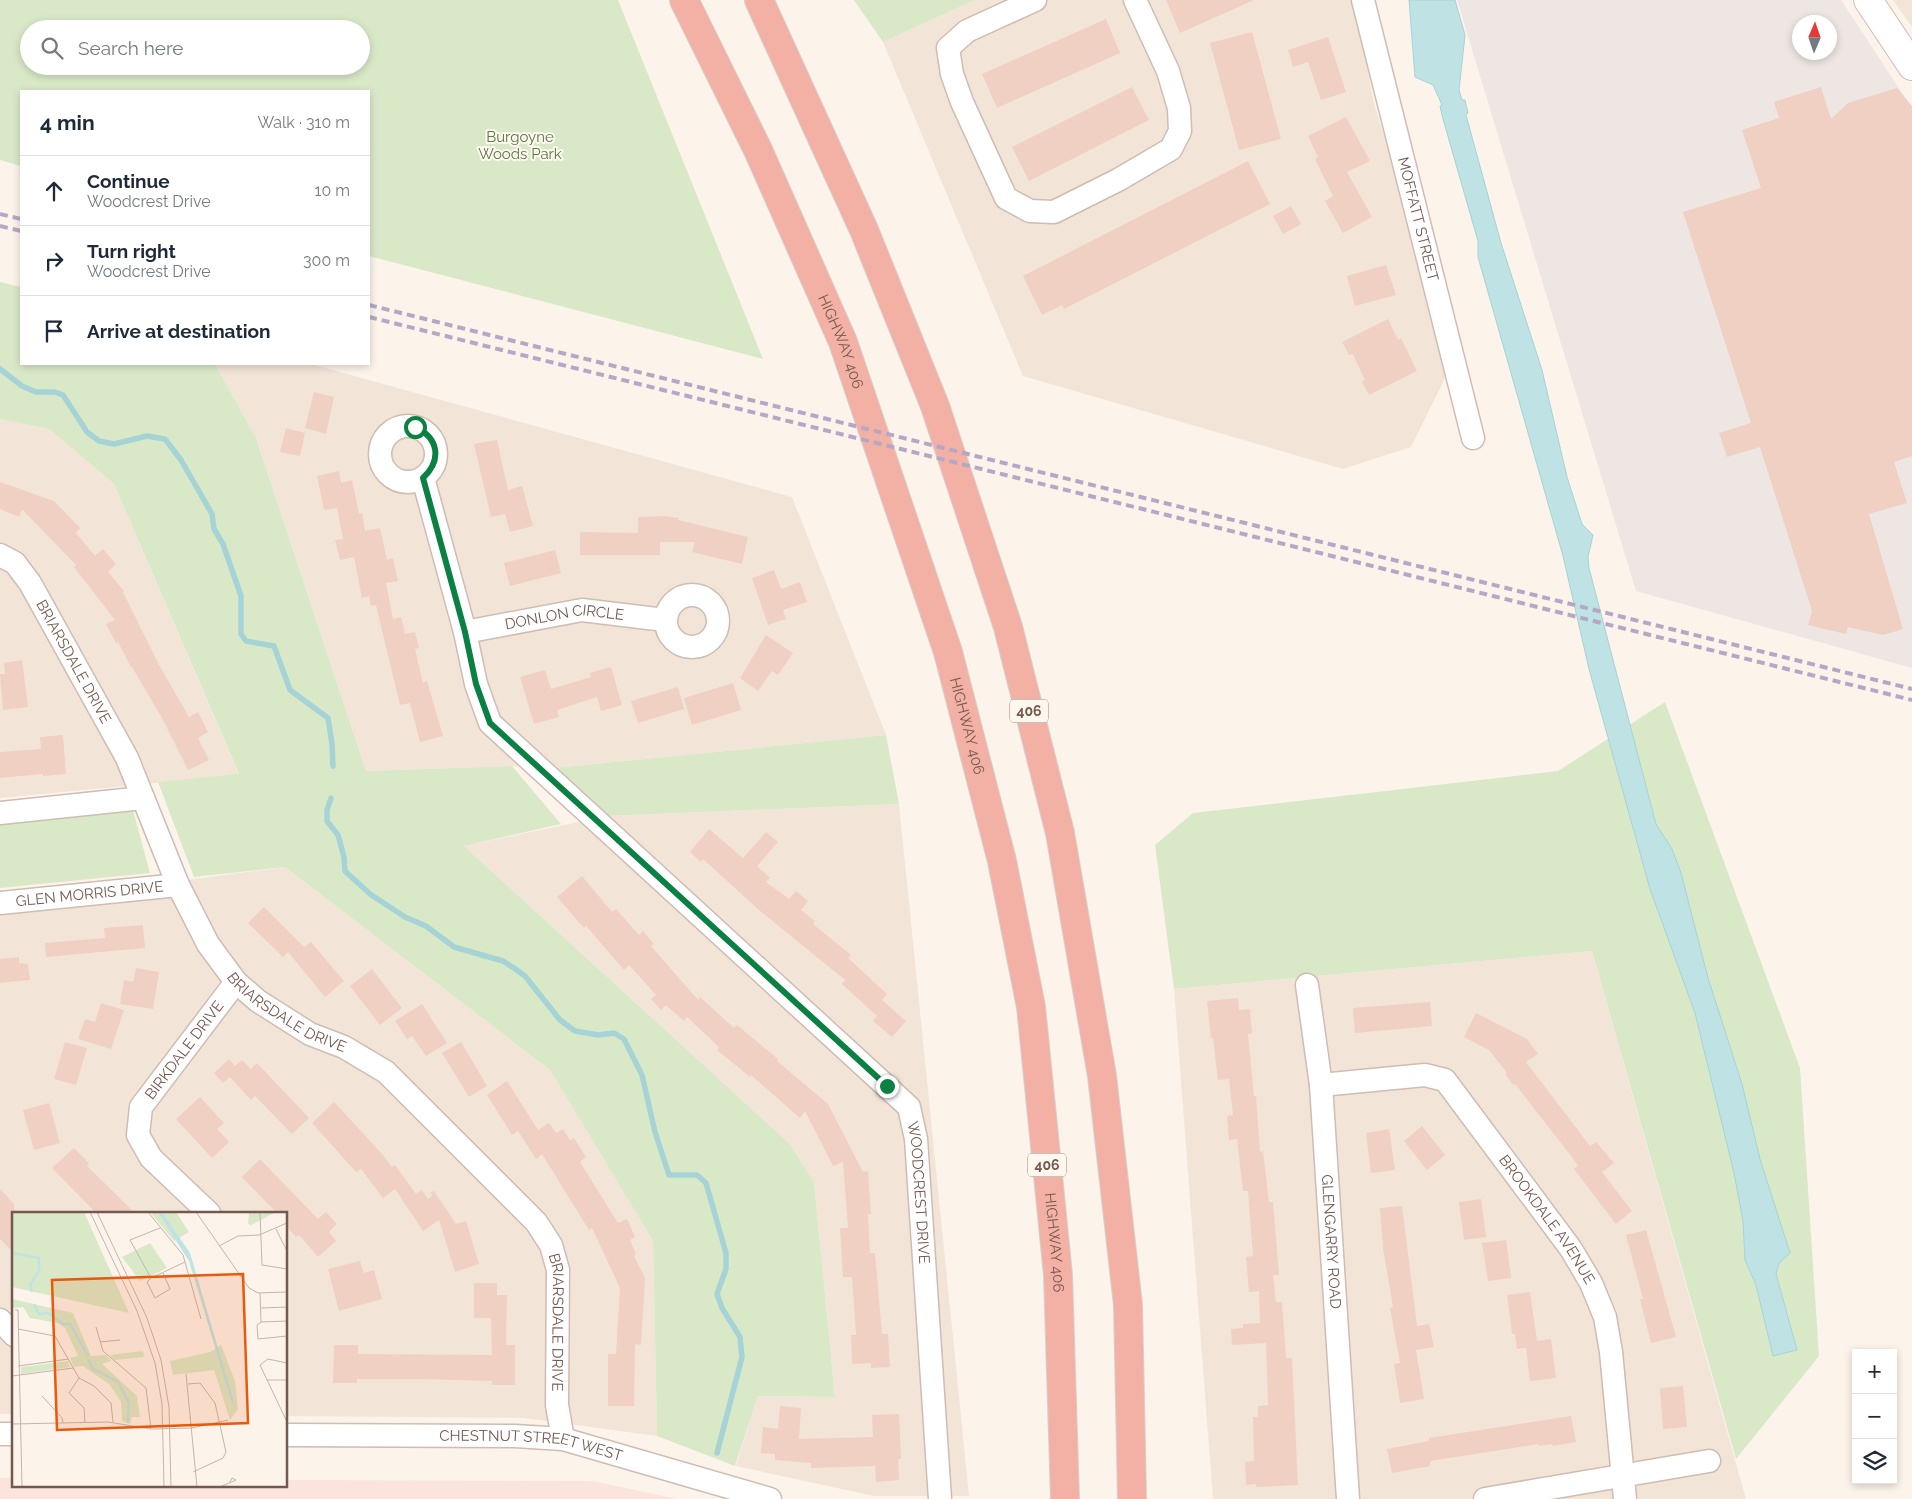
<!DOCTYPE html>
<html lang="en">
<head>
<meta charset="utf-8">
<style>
	:root { --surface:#fff; --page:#f2f2f3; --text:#1f2937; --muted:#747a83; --line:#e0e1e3 }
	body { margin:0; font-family:Raleway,sans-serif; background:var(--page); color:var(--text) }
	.controls { position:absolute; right:15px; bottom:15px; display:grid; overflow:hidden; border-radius:0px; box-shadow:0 2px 8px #0003 }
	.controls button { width:45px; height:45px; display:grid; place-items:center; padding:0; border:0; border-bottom:1px solid var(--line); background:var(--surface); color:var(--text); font:25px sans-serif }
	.compass { position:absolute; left:1792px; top:15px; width:45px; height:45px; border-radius:50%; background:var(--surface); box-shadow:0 2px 8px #0003; rotate:2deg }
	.stop { position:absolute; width:15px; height:15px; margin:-11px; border:4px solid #0b8043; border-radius:50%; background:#fff }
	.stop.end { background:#0b8043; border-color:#fff; box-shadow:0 1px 5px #0008 }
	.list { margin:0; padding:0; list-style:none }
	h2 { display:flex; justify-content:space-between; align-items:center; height:65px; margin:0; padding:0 20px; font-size:21px }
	h2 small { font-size:16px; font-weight:400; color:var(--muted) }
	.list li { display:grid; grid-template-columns:32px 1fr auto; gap:15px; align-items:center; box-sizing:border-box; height:70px; padding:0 20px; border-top:1px solid var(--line) }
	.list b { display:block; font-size:19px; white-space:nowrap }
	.list p { margin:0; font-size:16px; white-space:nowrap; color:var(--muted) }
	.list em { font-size:16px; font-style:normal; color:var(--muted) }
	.icon { flex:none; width:28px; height:28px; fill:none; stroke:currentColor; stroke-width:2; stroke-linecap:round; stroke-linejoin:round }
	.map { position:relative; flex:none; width:1912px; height:1499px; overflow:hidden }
	.search { position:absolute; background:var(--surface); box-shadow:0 2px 8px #0003; left:20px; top:20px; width:350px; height:55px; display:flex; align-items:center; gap:12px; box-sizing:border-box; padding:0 18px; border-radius:28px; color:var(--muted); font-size:19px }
	.panel { position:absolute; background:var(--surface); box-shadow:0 2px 8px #0003; left:20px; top:90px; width:350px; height:275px; border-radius:0px }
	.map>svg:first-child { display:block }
	.residential { fill:#f3e4d8 }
	.commercial { fill:#fbe4de }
	.industrial { fill:#ede6e2; fill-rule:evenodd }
	.green { fill:#d9e9c8; fill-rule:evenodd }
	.water { fill:#bfe3e5; stroke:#a5d3d6 }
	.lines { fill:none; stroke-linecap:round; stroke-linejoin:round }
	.stream { stroke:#a5d3d6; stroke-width:5.5 }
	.building { fill:#f0d0c3 }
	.street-casing { stroke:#cfbcb2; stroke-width:25 }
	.secondary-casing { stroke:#d2bcb0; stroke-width:30 }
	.highway-casing { stroke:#d8d0cd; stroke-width:30 }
	.street { stroke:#fff; stroke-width:22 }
	.secondary { stroke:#fff; stroke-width:28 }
	.highway { stroke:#f2b1a4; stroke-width:28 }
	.rail { stroke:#b5a8c6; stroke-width:4; stroke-dasharray:8 5; stroke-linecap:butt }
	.route { stroke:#0b8043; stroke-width:6 }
	.labels { text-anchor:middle; stroke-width:4; stroke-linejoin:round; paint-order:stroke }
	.shield { fill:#fef7f0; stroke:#9e887f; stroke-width:1 }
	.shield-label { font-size:14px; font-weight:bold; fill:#75584e }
	.park-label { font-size:15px; fill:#5b7a46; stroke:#fef7f0 }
	.street-label { font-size:15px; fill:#75584e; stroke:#fef7f0 }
	.inset-river { fill:none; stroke:#bfe3e5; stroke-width:2.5 }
	.inset-road { fill:none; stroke:#c6b5ac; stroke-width:1 }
	.view { fill:#e8590c; fill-opacity:0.15; stroke:#e8590c; stroke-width:2.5 }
	.inset-edge { fill:none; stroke:#75584e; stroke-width:2.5 }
</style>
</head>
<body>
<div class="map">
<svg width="1912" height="1499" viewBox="0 0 1912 1499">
	<rect width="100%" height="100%" fill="#fcf3ea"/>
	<g class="residential">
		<polygon points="975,0 1355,0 1374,104 1455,358 1411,447 1343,469 1023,376 883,42"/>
		<polygon points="1893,0 1912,0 1912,27"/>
		<polygon points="215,364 311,364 792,497 886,735 554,768 512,766 366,771 256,438"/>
		<polygon points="0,419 49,429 114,484 239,775 0,798"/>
		<polygon points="899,804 969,1496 874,1496 736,1466 758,1396 835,1397 814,1182 790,1144 464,846 607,816"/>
		<polygon points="285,867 550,1070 653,1241 657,1436 525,1418 286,1416 286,1213 14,1213 14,1414 0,1414 0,905"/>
		<polygon points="1592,951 1746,1499 1213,1499 1174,989"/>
	</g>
	<polygon class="commercial" points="0,1478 14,1478 14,1485 286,1485 286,1480 593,1481 677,1499 0,1499"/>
	<path class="industrial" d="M1457,0H1841L1912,108V668L1636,591ZM1800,22H1830V52H1800Z"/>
	<g class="green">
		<path d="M0,0H618L763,359L369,256V91H21V166L0,160ZM29,29H361V66H29Z"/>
		<polygon points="854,0 975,0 883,42"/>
		<polygon points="0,282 21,287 21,364 215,364 256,438 366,771 512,766 561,824 464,846 790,1144 814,1182 835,1397 758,1396 735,1466 657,1436 653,1241 550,1070 285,867 194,877 158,782 239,774 114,484 49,429 0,419"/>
		<polygon points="1665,702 1800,1068 1819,1356 1736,1459 1592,951 1174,989 1155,845 1193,813 1558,771"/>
		<polygon points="886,735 899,804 607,816 554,768"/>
		<polygon points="133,810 150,873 0,888 0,824"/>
	</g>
	<polygon class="water" points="1409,0 1455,0 1465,35 1459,90 1462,100 1465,100 1468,113 1466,115 1501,243 1542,370 1567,477 1582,524 1593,535 1588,557 1589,568 1656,824 1672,849 1681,873 1708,978 1742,1084 1760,1159 1790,1253 1779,1263 1776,1274 1797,1350 1773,1356 1756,1285 1745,1260 1743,1221 1734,1173 1695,1013 1650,889 1589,669 1563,556 1478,257 1478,241 1443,119 1440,106 1442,105 1433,85 1415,77"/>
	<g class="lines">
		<g class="stream">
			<polyline points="0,369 22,386 36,392 55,392 63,395 87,432 99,441 114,444 147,436 165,439 181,460 212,514 214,529 223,544 241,596 241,634 246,641 274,646 290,690 328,718 332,744 333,766"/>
			<polyline points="331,798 327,810 327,821 338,835 344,857 345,871 370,894 405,917 426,926 454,947 503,961 514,968 525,976 560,1020 575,1031 598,1035 614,1033 624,1039 642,1075 655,1132 669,1175 697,1175 706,1183 726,1253 726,1269 717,1294 722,1308 740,1337 742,1357 717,1453"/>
		</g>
	</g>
	<g class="building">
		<polygon points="1166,0 1254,0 1180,33"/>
		<polygon points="1106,19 1120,53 997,108 982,74"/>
		<polygon points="1252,32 1281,139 1239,150 1210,43"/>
		<polygon points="1328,37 1346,92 1321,100 1308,62 1293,67 1288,50"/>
		<polygon points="1132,87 1149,120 1029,181 1012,147"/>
		<polygon points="1821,87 1831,119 1848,103 1897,88 1912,106 1912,456 1894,462 1907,503 1869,514 1903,629 1883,635 1848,627 1846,634 1808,625 1812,611 1760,447 1727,457 1719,433 1751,423 1683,212 1761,188 1742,130 1779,118 1774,102"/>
		<polygon points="1346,117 1370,161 1347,172 1372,217 1343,233 1325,201 1333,196 1315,159 1318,157 1308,136"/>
		<polygon points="1248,161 1270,204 1064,309 1062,305 1042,315 1023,276"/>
		<polygon points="1291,206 1301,224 1283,234 1273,216"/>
		<polygon points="1386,265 1396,295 1355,306 1347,276"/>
		<polygon points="1388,319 1398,340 1401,338 1417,371 1369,395 1362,382 1365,380 1353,354 1349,355 1342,342"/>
		<polygon points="314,392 334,397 326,434 305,428"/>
		<polygon points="286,428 305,433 300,456 280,452"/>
		<polygon points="497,440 508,490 522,486 533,526 510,532 505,514 491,517 474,444"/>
		<polygon points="339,471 341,483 352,480 359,514 362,513 365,531 380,528 387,560 393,558 398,581 386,583 393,619 401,617 405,634 415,632 419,648 415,649 423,683 427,681 443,736 420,742 410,703 400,705 376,605 371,606 369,596 362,598 354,557 340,560 335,540 343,539 337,508 324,510 317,476"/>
		<polygon points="0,482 54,501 80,528 76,533 95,556 103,549 116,564 108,572 124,591 123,592 159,665 189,717 198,712 208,732 198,738 209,760 188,770 162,718 132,667 131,667 118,642 116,643 106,624 115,620 74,567 76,565 22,509 19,517 0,509"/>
		<polygon points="665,516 678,518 678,520 748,537 742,564 692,552 695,542 660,542 660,555 580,555 580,532 638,533 638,517"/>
		<polygon points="555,550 561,573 510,586 504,563"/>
		<polygon points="774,570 781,589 800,582 807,602 783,610 786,619 768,625 752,578"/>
		<polygon points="766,635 793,653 778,675 772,671 758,691 740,678"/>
		<polygon points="22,660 28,707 3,710 0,674 5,674 4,663"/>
		<polygon points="611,667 622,705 601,711 597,697 557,710 559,717 534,724 520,677 545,670 551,689 591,677 590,673"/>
		<polygon points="733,683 741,710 692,725 684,698"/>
		<polygon points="678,687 684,709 638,723 631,701"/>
		<polygon points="63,735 66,774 43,776 43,774 0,778 0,752 41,749 40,737"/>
		<polygon points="709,829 743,858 766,832 778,842 757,866 770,878 766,882 789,899 796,891 808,901 801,910 815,921 813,924 851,955 848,958 887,994 882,1000 906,1021 892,1037 873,1021 877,1016 842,984 845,980 759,910 703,859 701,862 690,852"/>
		<polygon points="582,876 612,912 616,909 639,935 643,931 654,944 651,946 698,1000 700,997 734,1028 737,1025 778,1059 777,1061 828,1104 863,1172 868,1171 871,1214 868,1214 870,1253 875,1253 882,1334 888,1334 890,1367 871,1368 871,1363 852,1364 851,1335 856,1335 852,1277 843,1277 840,1228 848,1228 843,1162 833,1166 805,1111 800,1118 751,1075 750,1077 717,1050 719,1047 687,1017 684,1021 666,1005 661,1010 651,999 656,995 629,965 624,970 586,926 584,928 557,897"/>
		<polygon points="264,907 304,947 311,942 344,981 325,997 288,952 283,957 248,923"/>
		<polygon points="143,925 145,948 46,957 45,943 105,938 104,928"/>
		<polygon points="19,957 19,963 28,964 30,980 0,983 0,959"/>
		<polygon points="136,968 159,972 153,1009 120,1004 124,980 133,982"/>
		<polygon points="372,969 402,1008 380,1025 350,986"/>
		<polygon points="1238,998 1239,1010 1250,1009 1252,1033 1248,1034 1254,1096 1256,1096 1260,1152 1263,1151 1269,1202 1273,1202 1279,1275 1273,1275 1276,1302 1282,1302 1286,1358 1292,1358 1298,1485 1256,1487 1256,1484 1246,1485 1245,1462 1254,1461 1253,1417 1258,1417 1258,1406 1268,1405 1266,1343 1232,1345 1231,1329 1243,1328 1243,1324 1260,1323 1259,1291 1249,1292 1246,1257 1253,1256 1248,1191 1243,1191 1237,1139 1229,1140 1227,1116 1233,1115 1229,1079 1218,1080 1213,1038 1211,1038 1207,1001"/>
		<polygon points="1430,1002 1432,1026 1355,1033 1353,1008"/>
		<polygon points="101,1003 124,1010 111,1049 78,1039 85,1019 95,1022"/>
		<polygon points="422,1004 447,1043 426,1056 412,1036 407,1039 395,1021"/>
		<polygon points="1476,1013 1527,1039 1538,1054 1526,1062 1590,1146 1596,1142 1614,1163 1602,1172 1632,1211 1616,1224 1574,1169 1578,1166 1571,1156 1515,1084 1513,1085 1505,1074 1507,1073 1489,1050 1464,1037"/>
		<polygon points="65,1042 87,1048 76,1085 54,1079"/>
		<polygon points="461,1042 487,1086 469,1097 442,1053"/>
		<polygon points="229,1059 235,1066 242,1060 251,1069 257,1063 309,1118 292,1134 255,1096 251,1100 230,1077 223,1083 214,1073"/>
		<polygon points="507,1081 538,1130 549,1123 556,1133 563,1129 570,1140 574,1138 586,1157 580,1162 618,1223 627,1219 635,1237 630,1240 636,1254 634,1256 645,1278 641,1345 635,1344 634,1406 608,1406 608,1354 616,1354 620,1288 592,1228 589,1230 542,1154 536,1159 518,1131 512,1135 487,1095"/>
		<polygon points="200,1097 224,1123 217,1129 229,1142 212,1158 176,1119"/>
		<polygon points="334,1102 383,1155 392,1167 395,1165 416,1194 422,1190 428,1199 432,1196 431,1192 434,1191 456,1224 466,1221 479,1264 455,1272 439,1220 423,1231 395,1189 383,1198 361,1169 356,1172 312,1123"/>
		<polygon points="49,1103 60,1143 34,1150 23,1110"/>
		<polygon points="1422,1126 1445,1155 1427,1170 1404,1141"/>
		<polygon points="1389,1129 1395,1170 1371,1173 1366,1133"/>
		<polygon points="74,1148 89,1163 87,1166 135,1213 96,1213 52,1168"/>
		<polygon points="260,1159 318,1219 326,1212 337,1224 329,1232 336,1241 318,1257 299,1235 296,1237 286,1226 286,1213 277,1213 242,1177"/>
		<polygon points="0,1189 14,1204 14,1253 0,1239"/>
		<polygon points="1481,1199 1486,1237 1464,1240 1459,1202"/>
		<polygon points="1402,1206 1417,1326 1429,1324 1434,1347 1416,1350 1424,1399 1400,1403 1394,1364 1400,1363 1390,1308 1393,1307 1383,1248 1380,1208"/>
		<polygon points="1646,1230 1676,1337 1651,1343 1640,1299 1643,1299 1626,1235"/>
		<polygon points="1506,1240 1511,1278 1488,1281 1482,1243"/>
		<polygon points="360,1261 364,1273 374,1270 382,1299 339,1311 328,1269"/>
		<polygon points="474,1283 497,1283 497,1295 507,1295 506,1345 515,1345 515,1385 492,1385 492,1381 419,1379 357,1379 357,1383 333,1383 334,1345 358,1345 358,1354 492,1355 491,1318 474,1318"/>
		<polygon points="1530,1292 1537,1341 1551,1339 1556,1378 1530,1381 1526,1348 1517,1349 1515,1334 1512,1334 1507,1295"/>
		<polygon points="1683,1386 1687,1427 1663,1429 1660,1388"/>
		<polygon points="780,1406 801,1408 799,1439 873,1437 872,1415 899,1414 901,1459 898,1459 899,1480 876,1482 875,1466 811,1468 811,1463 775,1460 775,1454 761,1453 763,1427 778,1429"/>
		<polygon points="1571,1416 1576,1442 1553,1446 1552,1444 1539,1446 1539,1444 1430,1461 1430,1466 1392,1473 1387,1449 1429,1441 1429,1438"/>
	</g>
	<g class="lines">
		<g class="street-casing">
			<g id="street">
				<polyline points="1035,0 967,31 948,48 952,74 962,102 1006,198 1030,211 1054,212 1118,180 1171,149 1180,131 1179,108 1168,71 1135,0"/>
				<path id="s1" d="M1363,0L1473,438"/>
				<circle cx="408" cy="454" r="28"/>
				<path id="s2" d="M423,478L465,632L476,684L490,723L909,1107L916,1139L940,1499"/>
				<path id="s3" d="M0,555L15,563L30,583L127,758L178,885L208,944L236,982L258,1001L310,1034L344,1047L386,1072L536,1222L551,1245L558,1270L557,1405L563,1439"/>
				<circle cx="692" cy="621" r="26"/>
				<path id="s4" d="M465,632L582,610L665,620"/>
				<polyline points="0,813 143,798"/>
				<path id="s5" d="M0,903L178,885"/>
				<path id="s6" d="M1307,985L1321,1085L1348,1499"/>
				<path id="s7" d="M1321,1085L1425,1075L1445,1080L1571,1249L1591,1283L1605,1317L1611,1352L1625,1499"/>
				<path id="s8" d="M209,1213L151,1158L138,1135L141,1107L236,982"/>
				<polyline points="0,1320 14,1335"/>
				<polyline points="0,1434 14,1434"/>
				<path id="s9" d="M286,1435L515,1436L563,1439L770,1499"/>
				<polyline points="1485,1499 1709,1461"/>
			</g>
		</g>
		<g class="secondary-casing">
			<polyline id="secondary" points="1868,0 1912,66"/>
		</g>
		<g class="highway-casing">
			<g id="highway">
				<path id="s10" d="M684,0L758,150L843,342L948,652L1002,861L1031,1007L1058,1275L1065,1499"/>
				<polyline points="759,0 864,230 935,406 1008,627 1060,833 1102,1076 1128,1305 1132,1499"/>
			</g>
		</g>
		<use href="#street" class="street"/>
		<use href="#secondary" class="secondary"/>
		<use href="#highway" class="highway"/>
		<g class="rail">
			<polyline points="0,214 21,219"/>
			<polyline points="0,226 21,231"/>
			<polyline points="369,305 1912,689"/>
			<polyline points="369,317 1912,700"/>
		</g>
	</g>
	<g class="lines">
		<path class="route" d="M415,427C439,438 442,460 423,478L465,632L476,684L490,723L887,1086"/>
	</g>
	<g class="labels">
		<g class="shield">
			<rect x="1010" y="699.5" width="38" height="23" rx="4"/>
			<rect x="1028" y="1153.5" width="38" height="23" rx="4"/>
		</g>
		<g class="shield-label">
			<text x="1029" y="716">406</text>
			<text x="1047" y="1170">406</text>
		</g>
		<g class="park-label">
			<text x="520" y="142">Burgoyne<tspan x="520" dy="17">Woods Park</tspan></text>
		</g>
		<g class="street-label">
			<text dy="5" stroke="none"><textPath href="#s1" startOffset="226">MOFFATT STREET</textPath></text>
			<text dy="5" stroke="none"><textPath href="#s10" startOffset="376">HIGHWAY 406</textPath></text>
			<text dy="5" stroke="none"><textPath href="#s4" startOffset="101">DONLON CIRCLE</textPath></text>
			<text dy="5" stroke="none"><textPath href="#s3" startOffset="132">BRIARSDALE DRIVE</textPath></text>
			<text dy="5" stroke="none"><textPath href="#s10" startOffset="781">HIGHWAY 406</textPath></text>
			<text dy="5" stroke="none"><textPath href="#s5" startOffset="90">GLEN MORRIS DRIVE</textPath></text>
			<text dy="5" stroke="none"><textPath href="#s3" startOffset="552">BRIARSDALE DRIVE</textPath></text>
			<text dy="5" stroke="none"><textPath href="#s8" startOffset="206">BIRKDALE DRIVE</textPath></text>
			<text dy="5" stroke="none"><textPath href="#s2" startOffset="909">WOODCREST DRIVE</textPath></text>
			<text dy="5" stroke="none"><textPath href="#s7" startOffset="298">BROOKDALE AVENUE</textPath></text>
			<text dy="5" stroke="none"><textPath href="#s6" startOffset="258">GLENGARRY ROAD</textPath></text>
			<text dy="5" stroke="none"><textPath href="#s10" startOffset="1306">HIGHWAY 406</textPath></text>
			<text dy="5" stroke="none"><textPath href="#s3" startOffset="986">BRIARSDALE DRIVE</textPath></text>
			<text dy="5" stroke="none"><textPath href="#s9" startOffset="246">CHESTNUT STREET WEST</textPath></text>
		</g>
	</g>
	<g transform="translate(12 1212)">
		<rect width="275" height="275" fill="#fcf3ea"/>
		<path d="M0,0H72L117,101L0,75ZM138,0H164L177,20L162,29ZM237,0H264L239,13L236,12ZM138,31L155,56L128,69L110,45ZM0,87L61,101L79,144L94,143L99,149L90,152L125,184L128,205H120L118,212L110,209L109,190L98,173L71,154L62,155L58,146L66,144L53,116L46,111L18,106L11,95L0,96ZM209,133L223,169L226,197L218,208L202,158L161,163L158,149L198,140ZM131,139L132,145L103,148L98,143ZM56,149L58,155L9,162V155Z" fill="#d9e9c8"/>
		<path d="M146,0H150L178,41L224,197L219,188L177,49Z" fill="#bfe3e5"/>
		<path class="inset-river" d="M0,41L27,46V59L18,73L20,80M22,92L27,102L36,101L51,112H58L76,144M76,147L80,156L106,170L117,191L116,211"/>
		<path class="inset-road" d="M78,0L125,99L143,151L150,192L152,275M85,0L135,106L149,148L157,195L159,275M136,0L171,43L189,107M184,0L237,76L246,81L275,80M248,0L250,53L275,57M264,17L275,39M207,34L226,24L247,23L275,11M151,61L158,77L143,86L135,70L139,66L173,50M139,66L118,28L148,16M248,81L249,110M249,96L275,95M3,98H6L10,275M249,110L245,113L246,127L275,124M249,110L275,109M84,115L91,139L134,176L139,217M6,117L43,124L67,166L82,174L99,191L101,210M88,130L108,128M275,151L256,147L248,153L275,210M6,154L57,147M174,162L185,275M0,164L61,156M67,166L57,181L72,196L73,211M255,168H275M176,172L188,171L203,191L214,240L211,246L181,260M30,184L50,206L51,211M0,212L96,210L139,217L180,216L216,208M208,275L224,268L220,266L218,270"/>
		<path class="view" d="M231,62L236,211L45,218L40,68Z"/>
		<rect width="275" height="275" class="inset-edge"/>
	</g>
</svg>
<div class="controls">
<button>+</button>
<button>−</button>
<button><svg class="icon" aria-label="layers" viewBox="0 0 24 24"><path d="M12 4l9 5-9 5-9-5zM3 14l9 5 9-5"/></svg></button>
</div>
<svg class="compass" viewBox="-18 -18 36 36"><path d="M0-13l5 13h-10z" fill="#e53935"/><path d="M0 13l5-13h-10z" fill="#747a83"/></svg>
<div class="stop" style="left:415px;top:427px"></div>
<div class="stop end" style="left:887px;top:1086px"></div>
<div class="search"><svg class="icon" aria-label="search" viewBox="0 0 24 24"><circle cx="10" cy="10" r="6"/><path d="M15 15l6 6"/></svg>Search here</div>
<section class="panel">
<h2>4 min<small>Walk · 310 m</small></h2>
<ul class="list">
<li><svg class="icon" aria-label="ahead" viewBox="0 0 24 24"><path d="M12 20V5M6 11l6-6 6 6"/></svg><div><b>Continue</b><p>Woodcrest Drive</p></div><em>10 m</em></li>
<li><svg class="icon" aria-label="right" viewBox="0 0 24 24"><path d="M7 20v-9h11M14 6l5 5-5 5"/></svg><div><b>Turn right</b><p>Woodcrest Drive</p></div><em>300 m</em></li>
<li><svg class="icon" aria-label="arrive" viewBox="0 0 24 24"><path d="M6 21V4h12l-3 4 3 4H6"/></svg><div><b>Arrive at destination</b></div></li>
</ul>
</section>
</div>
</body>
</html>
